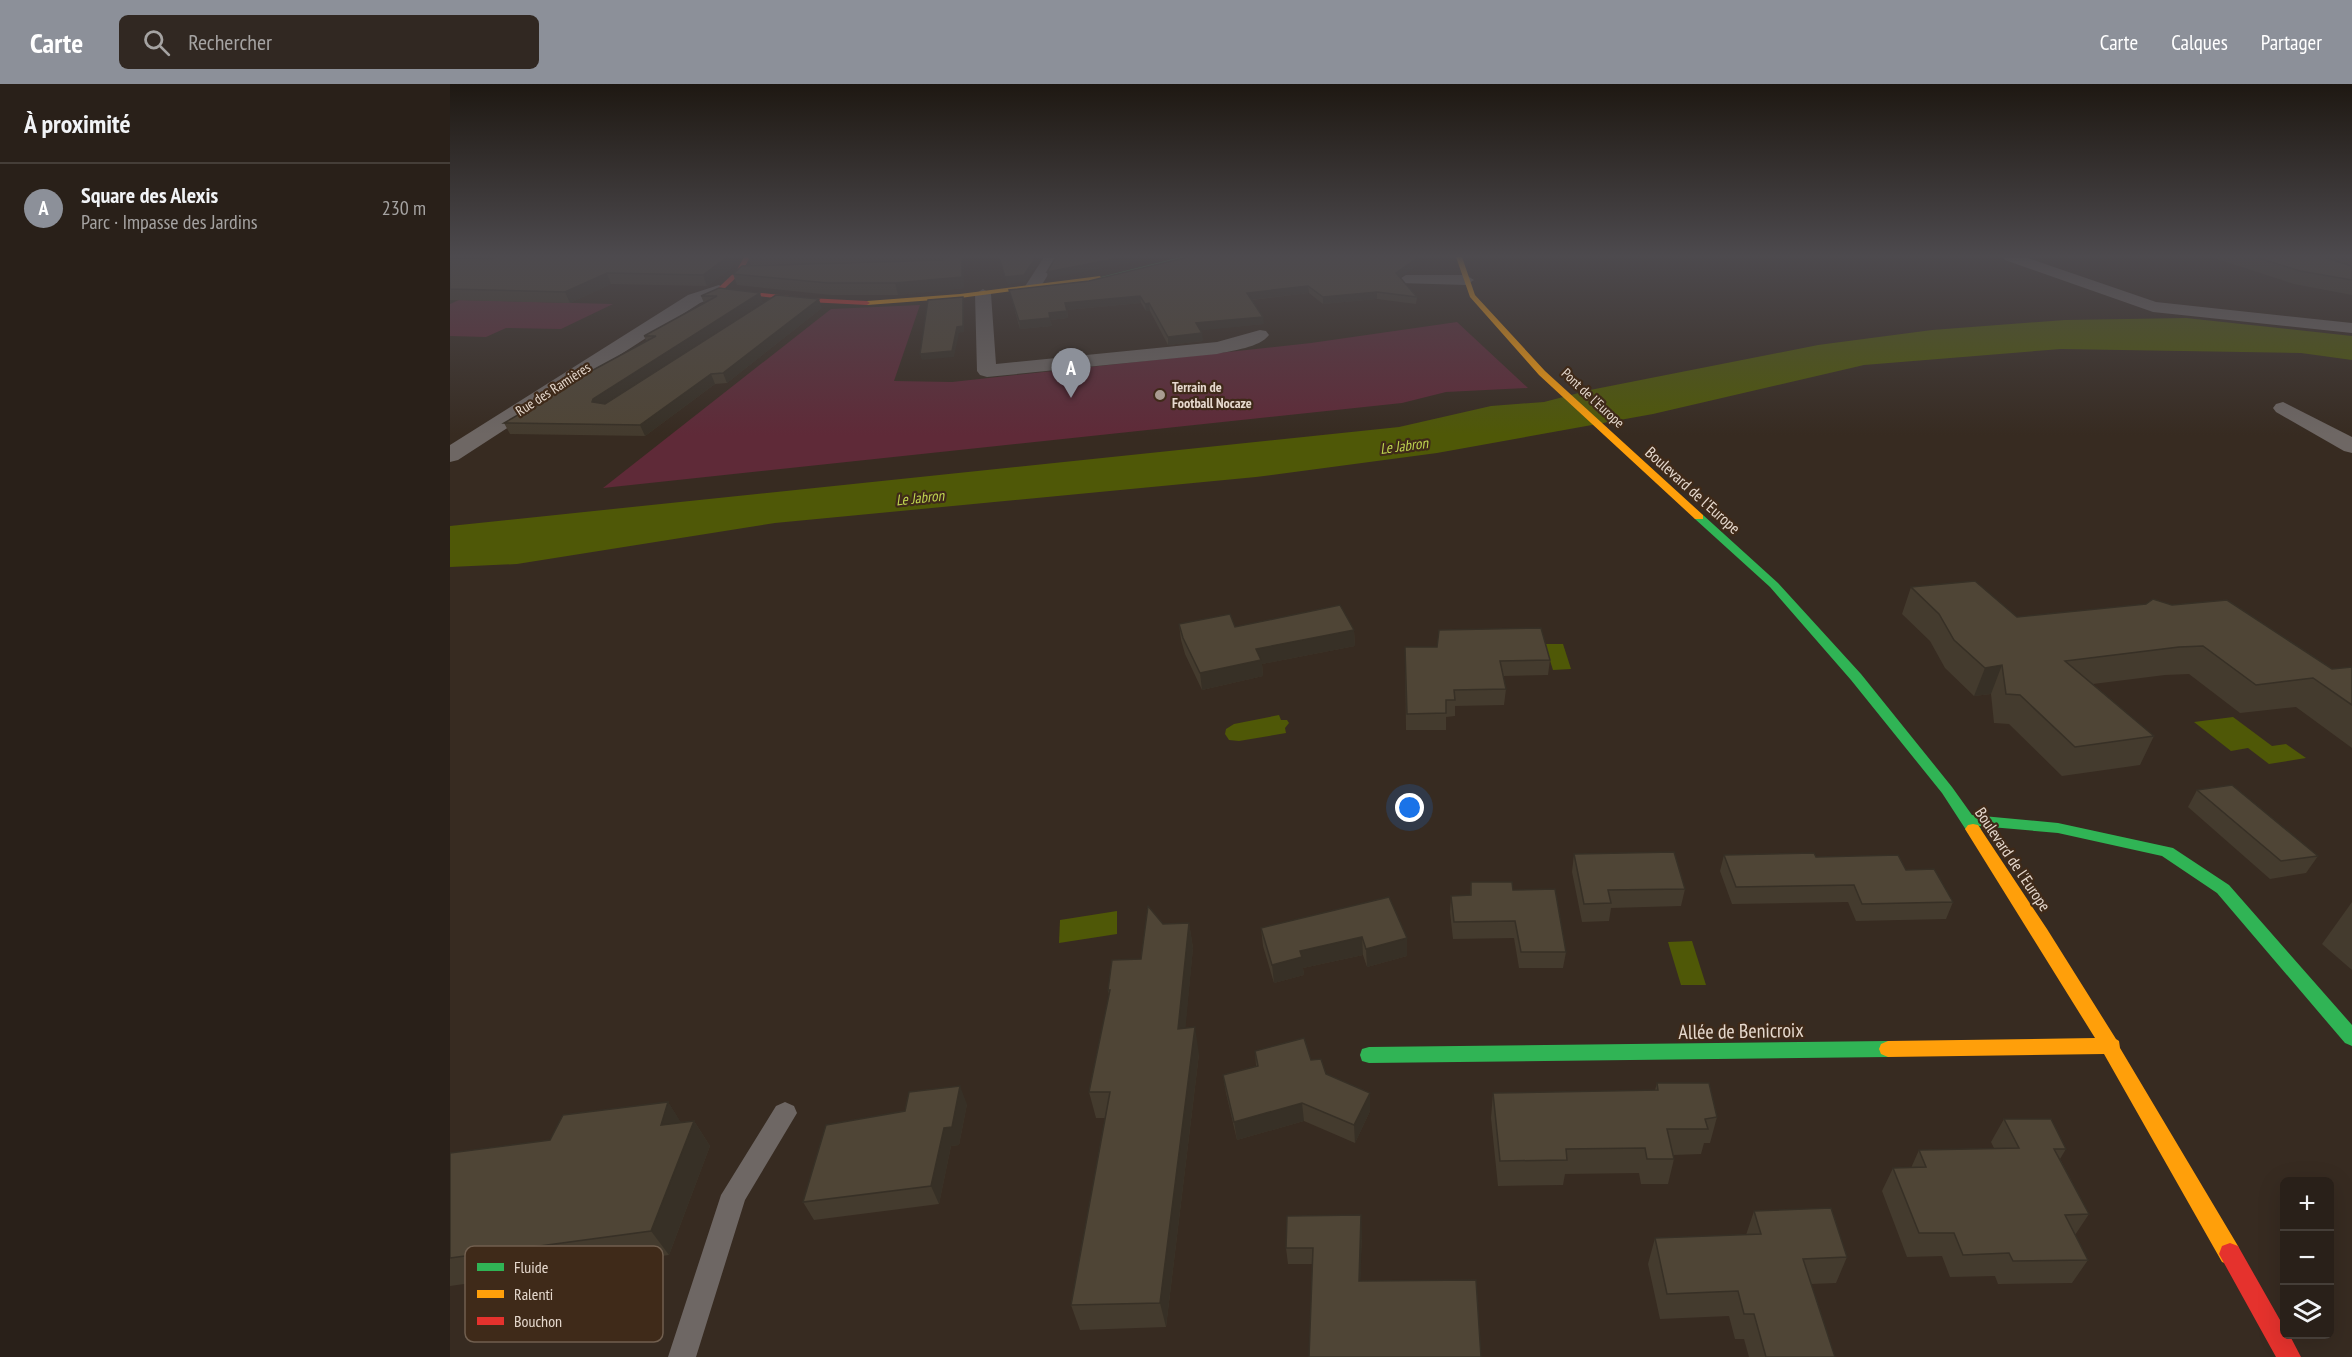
<!DOCTYPE html>
<html lang="fr">
<head>
<meta charset="utf-8">
<style>
	:root { --surface:#292019; --page:#312822; --text:#f1f3f6; --muted:#a5a3a2; --line:#453e38; --accent:#8c9099 }
	body { margin:0; font-family:"PT Sans Narrow",sans-serif; background:var(--page); color:var(--text) }
	.controls { position:absolute; right:18px; bottom:18px; display:grid; overflow:hidden; border-radius:9px; box-shadow:0 6px 24px #0002 }
	.controls button { width:54px; height:54px; display:grid; place-items:center; padding:0; border:0; border-bottom:2px solid var(--line); background:var(--surface); color:var(--text); font:30px sans-serif }
	.you { position:absolute; left:960px; top:724px; width:21px; height:21px; margin:-15px; border:4px solid #fff; border-radius:50%; background:#1a73e8; box-shadow:0 0 0 9px #1a73e833 }
	.badge { display:grid; place-items:center; width:39px; height:39px; border-radius:50%; background:var(--accent); color:#fff; font-size:20px; font-weight:700 }
	.pin { position:absolute; translate:-50% -50px; filter:drop-shadow(0 2px 3px #0008) }
	.pin::after { content:''; position:absolute; top:32px; width:21px; height:18px; background:inherit; clip-path:polygon(0 0,100% 0,50% 100%) }
	.list { margin:0; padding:0; list-style:none }
	h2 { display:flex; justify-content:space-between; align-items:center; height:78px; margin:0; padding:0 24px; font-size:26px }
	h2 small { font-size:20px; font-weight:400; color:var(--muted) }
	.list li { display:grid; grid-template-columns:39px 1fr auto; gap:18px; align-items:center; box-sizing:border-box; height:90px; padding:0 24px; border-top:2px solid var(--line) }
	.list b { display:block; font-size:22px; white-space:nowrap }
	.list p { margin:0; font-size:20px; white-space:nowrap; color:var(--muted) }
	.list em { font-size:20px; font-style:normal; color:var(--muted) }
	.icon { flex:none; width:33px; height:33px; fill:none; stroke:currentColor; stroke-width:2; stroke-linecap:round; stroke-linejoin:round }
	.map { position:relative; flex:none; width:1902px; height:1273px; overflow:hidden }
	header { display:flex; align-items:center; gap:36px; box-sizing:border-box; height:84px; padding:0 30px; background:var(--accent); color:#fff }
	header strong { font-size:28px }
	nav { display:flex; gap:33px; margin-inline-start:auto; font-size:21px }
	.search { width:420px; height:54px; background:var(--page); display:flex; align-items:center; gap:15px; box-sizing:border-box; padding:0 21px; border-radius:9px; color:var(--muted); font-size:22px }
	main { display:flex }
	aside { flex:1; background:var(--surface) }
	.map>svg:first-child { display:block }
	.green { fill:#5f2a38 }
	.water { fill:#4f5807 }
	.lines { fill:none; stroke-linecap:round; stroke-linejoin:round }
	.lane { fill:#6e6764; fill-rule:evenodd }
	.street { fill:#6e6764; fill-rule:evenodd }
	.fast { fill:#30b455; fill-rule:evenodd }
	.slow { fill:#ff9f0a; fill-rule:evenodd }
	.jam { fill:#e5322d; fill-rule:evenodd }
	.wall { fill:#443b2e }
	.shaded-wall { fill:#373026 }
	.building { fill:#4f4536; stroke:#373026; stroke-width:1.5 }
	.poi-dot { fill:#a99c91; stroke:#3f2a19; stroke-width:2 }
	.labels { text-anchor:middle; stroke-width:4.5; stroke-linejoin:round; paint-order:stroke }
	.far-poi-label { font-size:14px; font-weight:bold; fill:#e6d9ce; stroke:#3f2a19; text-anchor:start }
	.far-street-label { font-size:14px; fill:#e6d9ce; stroke:#3f2a19 }
	.far-water-label { font-size:15px; font-style:italic; fill:#bfd550; stroke:#3f2a19 }
	.street-label { font-size:16px; fill:#e6d9ce; stroke:#3f2a19 }
	.near-street-label { font-size:20px; fill:#e6d9ce; stroke:#3f2a19 }
	.key { fill:#3f2a19; stroke:#715f4f; stroke-width:1.5 }
	.key-label { font-size:16px; fill:#e6d9ce }
</style>
</head>
<body>
<header>
<strong>Carte</strong>
<div class="search"><svg class="icon" aria-label="search" viewBox="0 0 24 24"><circle cx="10" cy="10" r="6"/><path d="M15 15l6 6"/></svg>Rechercher</div>
<nav><a>Carte</a><a>Calques</a><a>Partager</a></nav>
</header>
<main>
<aside>
<h2>À proximité<small></small></h2>
<ul class="list">
<li><span class="badge">A</span><div><b>Square des Alexis</b><p>Parc · Impasse des Jardins</p></div><em>230 m</em></li>
</ul>
</aside>
<div class="map">
<svg width="1902" height="1273" viewBox="0 0 1902 1273">
	<rect width="100%" height="100%" fill="#372b21"/>
	<g class="green">
		<polygon points="9,216 163,220 111,245 56,244 36,253 0,252 0,220"/>
		<polygon points="470,221 444,297 502,298 861,259 1007,238 1078,304 996,308 952,319 153,404 381,225"/>
	</g>
	<g class="water">
		<polygon points="1736,234 1902,252 1902,276 1851,269 1611,265 1414,281 1203,330 987,369 806,393 325,439 67,480 0,483 0,442 949,343 1041,322 1094,318 1140,306 1368,261 1482,246 1615,236"/>
		<polygon points="1095,560 1113,560 1121,585 1103,586"/>
		<polygon points="829,631 831,636 837,636 839,639 835,644 836,649 789,657 779,656 775,650 776,645 784,640"/>
		<polygon points="1783,633 1822,662 1836,660 1856,674 1819,680 1798,664 1781,667 1744,638"/>
		<polygon points="667,827 667,850 609,859 610,836"/>
		<polygon points="1242,857 1256,901 1231,901 1218,858"/>
	</g>
	<g class="lines">
		<polygon class="lane" points="335,1018 344,1022 347,1029 295,1116 246,1273 218,1273 271,1111 326,1022"/>
		<g class="street">
			<polygon points="594,173 609,173 588,207 576,207 574,204"/>
			<polygon points="1553,173 1575,173 1706,218 1902,239 1902,249 1703,228 1555,176"/>
			<polygon points="956,191 1016,191 1024,196 1016,201 950,199 948,196"/>
			<polygon points="269,201 277,206 275,209 250,219 8,376 0,378 0,361 238,211"/>
			<path d="M533,205L541,210L546,280L767,258L810,246L816,247L819,251C809,264 783,266 767,270L537,293L530,291L527,287L525,210Z"/>
			<polygon points="1833,318 1902,353 1902,369 1894,367 1826,328 1823,324 1826,320"/>
		</g>
		<g class="fast">
			<polygon points="731,173 743,173 650,196 647,194"/>
			<polygon points="1249,430 1253,431 1328,499 1411,590 1502,703 1522,731 1608,739 1723,764 1779,801 1902,941 1902,962 1895,959 1767,809 1712,772 1608,749 1529,742 1531,745 1528,749 1518,749 1492,709 1401,596 1320,503 1245,435 1244,433"/>
			<polygon points="1438,957 1445,960 1447,965 1445,970 1438,973 919,979 912,977 910,971 912,965 919,963"/>
		</g>
		<g class="slow">
			<polygon points="1006,173 1012,173 1025,211 1095,287 1253,431 1253,435 1245,435 1089,291 1020,213"/>
			<polygon points="650,192 652,195 510,214 417,221 414,219 417,217 510,210"/>
			<polygon points="1523,740 1528,741 1597,845 1666,955 1669,957 1670,964 1788,1162 1791,1170 1788,1178 1780,1181 1772,1178 1654,970 1438,973 1431,970 1429,965 1431,960 1438,957 1645,954 1515,745 1518,741"/>
		</g>
		<g class="jam">
			<polygon points="294,173 300,173 292,188 274,205 358,214 417,217 420,219 417,221 358,218 267,207 267,205 287,186"/>
			<polygon points="1780,1159 1788,1162 1834,1243 1834,1250 1839,1250 1851,1273 1826,1273 1769,1170 1772,1162"/>
		</g>
	</g>
	<g class="wall">
		<polygon points="298,173 514,173 514,204 448,211 381,211 287,201 283,190 301,182"/>
		<polygon points="969,173 969,180 950,193 967,213 966,220 927,215 873,220 859,209 802,216 814,240 750,246 753,257 718,261 700,227 696,227 691,219 617,226 618,234 600,236 602,242 570,245 559,206 639,197"/>
		<polygon points="1761,173 1902,173 1902,211 1844,200"/>
		<polygon points="0,174 281,184 257,202 161,200 120,219 0,216"/>
		<polygon points="269,204 313,218 183,302 372,224 277,299 265,300 195,352 60,350 54,339 97,315 95,312 196,257 194,252 254,219 251,212"/>
		<polygon points="1461,503 1567,533 1696,520 1882,585 1902,583 1902,664 1846,623 1790,629 1739,590 1715,591 1643,600 1704,652 1690,681 1612,692 1559,640 1544,639 1541,610 1524,612 1495,584 1480,557 1452,530"/>
		<polygon points="729,540 904,546 905,562 812,580 813,592 752,606 735,570 731,556"/>
		<polygon points="955,563 1100,576 1098,591 1053,592 1056,605 1054,621 1005,622 1005,632 996,633 996,646 956,646"/>
		<polygon points="1747,706 1868,772 1856,789 1820,795 1738,723"/>
		<polygon points="1124,770 1235,805 1231,822 1161,824 1159,837 1132,838 1122,788"/>
		<polygon points="1274,771 1366,773 1456,786 1503,818 1496,835 1406,837 1398,818 1282,820 1270,787"/>
		<polygon points="1021,798 1063,806 1116,868 1113,884 1069,884 1064,854 1003,855 1000,828 1001,812 1020,811"/>
		<polygon points="939,813 957,872 917,883 913,871 853,884 854,891 824,899 813,862 811,844"/>
		<polygon points="1902,818 1902,886 1872,860"/>
		<polygon points="739,839 743,864 735,944 749,970 716,1243 630,1246 621,1221 655,1034 646,1034 639,1008 659,911 658,906 691,875 713,840"/>
		<polygon points="805,967 861,976 876,990 920,1009 920,1027 905,1059 854,1037 787,1056 776,1009 773,991 806,982"/>
		<polygon points="1207,999 1267,1033 1260,1059 1254,1059 1251,1070 1223,1071 1224,1075 1218,1100 1191,1100 1189,1089 1115,1090 1113,1101 1048,1102 1041,1034 1043,1009 1205,1006"/>
		<polygon points="218,1018 231,1039 244,1037 260,1062 219,1171 0,1202 0,1069 100,1056"/>
		<polygon points="517,1020 509,1061 501,1062 489,1120 364,1136 353,1118"/>
		<polygon points="1554,1035 1616,1065 1610,1075 1639,1130 1625,1151 1638,1176 1622,1199 1548,1200 1545,1192 1500,1193 1492,1172 1457,1173 1432,1107 1443,1084 1461,1084 1469,1066 1544,1064 1541,1058"/>
		<polygon points="1304,1127 1397,1173 1386,1199 1361,1200 1385,1273 1299,1273 1294,1255 1285,1255 1279,1232 1210,1235 1198,1180 1205,1154 1296,1151"/>
		<polygon points="912,1147 910,1197 1031,1273 863,1180 838,1180 836,1164"/>
	</g>
	<g class="shaded-wall">
		<polygon points="277,173 288,173 281,184 257,202 253,191"/>
		<polygon points="512,173 514,173 514,204 448,211 445,199"/>
		<polygon points="586,173 592,173 575,198 557,200 555,193"/>
		<polygon points="674,173 708,173 598,195 597,188"/>
		<polygon points="969,173 969,180 946,196 946,189"/>
		<polygon points="157,189 161,200 120,219 115,208"/>
		<polygon points="858,202 859,209 798,216 797,209"/>
		<polygon points="927,208 927,215 873,220 873,213"/>
		<polygon points="310,209 313,218 148,325 142,318 143,315"/>
		<polygon points="690,212 691,219 616,226 615,219"/>
		<polygon points="513,213 514,218 514,248 509,249 504,273 472,276 470,270"/>
		<polygon points="369,215 372,224 277,299 273,289"/>
		<polygon points="699,219 700,227 696,227 695,220"/>
		<polygon points="617,227 618,234 600,236 602,242 570,245 569,237 599,229"/>
		<polygon points="813,233 814,240 747,247 746,239"/>
		<polygon points="752,249 753,257 718,261 718,253"/>
		<polygon points="261,290 265,300 195,352 190,341"/>
		<polygon points="904,546 905,562 812,580 813,592 752,606 750,589 806,565"/>
		<polygon points="1552,581 1541,610 1524,612 1535,584"/>
		<polygon points="739,839 743,864 733,971 728,945"/>
		<polygon points="912,853 913,871 853,884 854,891 824,899 822,881 850,867"/>
		<polygon points="957,854 957,872 917,883 916,865"/>
		<polygon points="745,943 749,970 716,1243 710,1219"/>
		<polygon points="510,1002 517,1020 509,1061 501,1062 489,1120 481,1102 494,1044"/>
		<polygon points="920,1009 920,1027 905,1059 904,1041"/>
		<polygon points="218,1018 234,1043 211,1041"/>
		<polygon points="852,1019 854,1037 787,1056 784,1038"/>
		<polygon points="244,1037 260,1062 219,1171 201,1147"/>
		<polygon points="911,1131 912,1147 910,1213 909,1197"/>
	</g>
	<g class="building">
		<polygon points="44,173 277,173 253,191 157,189 115,208 0,205 0,174 41,175"/>
		<polygon points="494,173 512,173 512,193 445,199 378,199 283,190 292,182 492,176"/>
		<polygon points="549,173 586,173 574,191 555,193"/>
		<polygon points="606,173 674,173 597,188"/>
		<polygon points="738,173 969,173 946,189 967,213 927,208 873,213 858,202 797,209 813,233 746,239 752,249 718,253 699,219 695,220 690,212 615,219 617,227 599,229 600,234 569,237 559,206 639,197"/>
		<polygon points="1805,173 1873,173 1902,182 1902,196 1850,187"/>
		<polygon points="269,204 310,209 143,315 142,318 155,320 326,211 369,215 273,289 261,290 190,341 54,339 101,312 95,312 206,252 194,252 267,212 251,212"/>
		<polygon points="513,213 513,242 507,243 502,267 470,270 478,216"/>
		<polygon points="1525,497 1567,533 1696,520 1703,515 1722,521 1777,516 1882,585 1902,583 1902,621 1863,594 1806,601 1753,562 1729,563 1615,577 1704,652 1625,663 1570,611 1556,610 1552,581 1535,584 1504,556 1489,530 1461,503"/>
		<polygon points="890,521 904,546 806,565 811,576 750,589 733,554 729,540 780,530 785,543"/>
		<polygon points="1091,544 1100,576 1050,577 1056,605 1004,606 1005,616 996,616 996,629 957,630 955,563 987,563 989,546"/>
		<polygon points="1782,701 1868,772 1831,777 1747,706"/>
		<polygon points="1224,768 1235,805 1158,806 1161,819 1134,820 1124,770"/>
		<polygon points="1364,769 1366,773 1448,771 1456,786 1484,785 1503,818 1412,820 1404,801 1286,803 1274,771"/>
		<polygon points="1021,798 1062,798 1063,806 1105,805 1116,868 1071,868 1065,837 1004,838 1001,812 1021,811"/>
		<polygon points="939,813 957,854 916,865 912,853 850,867 852,873 822,881 811,844"/>
		<polygon points="698,822 713,840 739,839 728,945 745,943 710,1219 621,1221 660,1008 639,1008 660,906 658,906 662,876 691,875"/>
		<polygon points="854,954 861,976 871,975 876,990 920,1009 904,1041 852,1019 784,1038 773,991 808,982 805,967"/>
		<polygon points="1207,999 1259,999 1267,1033 1255,1035 1258,1045 1217,1045 1224,1075 1197,1075 1195,1064 1116,1065 1117,1076 1050,1077 1043,1009 1208,1006"/>
		<polygon points="510,1002 502,1043 494,1044 481,1102 353,1118 376,1041 455,1027 459,1008"/>
		<polygon points="218,1018 211,1041 244,1037 201,1147 0,1174 0,1069 100,1056 113,1031"/>
		<polygon points="1554,1035 1601,1035 1616,1065 1604,1065 1639,1130 1615,1131 1638,1176 1563,1177 1559,1169 1513,1171 1504,1149 1469,1149 1443,1084 1476,1083 1469,1066 1569,1064"/>
		<polygon points="1381,1124 1397,1173 1353,1175 1385,1273 1316,1273 1304,1230 1294,1230 1288,1207 1217,1210 1205,1154 1311,1150 1304,1127"/>
		<polygon points="911,1131 909,1197 1026,1196 1031,1273 859,1273 863,1164 836,1164 837,1132"/>
	</g>
	<linearGradient id="sky" x2="0" y2="1"><stop stop-color="#1e1812"/><stop offset="0.49" stop-color="#4d4a4e"/><stop offset="1" stop-color="#4d4a4e" stop-opacity="0"/></linearGradient>
	<rect width="1902" height="351" fill="url(#sky)"/>
	<circle class="poi-dot" cx="710" cy="311" r="6"/>
	<g class="labels">
		<g class="far-poi-label">
			<text x="722" y="308">Terrain de<tspan x="722" dy="16">Football Nocaze</tspan></text>
		</g>
		<g class="far-street-label">
			<text transform="translate(103 305) rotate(-33)" y="5">Rue des Ramières</text>
			<text transform="translate(1143 314) rotate(43)" y="5">Pont de l'Europe</text>
		</g>
		<g class="far-water-label">
			<text transform="translate(954 362) rotate(-7)" y="5">Le Jabron</text>
			<text transform="translate(470 414) rotate(-6)" y="5">Le Jabron</text>
		</g>
		<g class="street-label">
			<text transform="translate(1243 406) rotate(42)" y="6">Boulevard de l'Europe</text>
			<text transform="translate(1563 775) rotate(56)" y="6">Boulevard de l'Europe</text>
		</g>
		<g class="near-street-label">
			<text transform="translate(1291 947) rotate(-1)" y="7">Allée de Benicroix</text>
		</g>
	</g>
	<rect x="15" y="1162" width="198" height="96" rx="9" class="key"/>
	<rect x="27" y="1179" width="27" height="8" fill="#30b455"/>
	<rect x="27" y="1206" width="27" height="8" fill="#ff9f0a"/>
	<rect x="27" y="1233" width="27" height="8" fill="#e5322d"/>
	<g class="key-label">
		<text x="64" y="1189">Fluide</text>
		<text x="64" y="1216">Ralenti</text>
		<text x="64" y="1243">Bouchon</text>
	</g>
</svg>
<div class="controls">
<button>+</button>
<button>−</button>
<button><svg class="icon" aria-label="layers" viewBox="0 0 24 24"><path d="M12 4l9 5-9 5-9-5zM3 14l9 5 9-5"/></svg></button>
</div>
<div class="you"></div>
<div class="pin badge" style="left:621px;top:314px">A</div>
</div>
</main>
</body>
</html>
